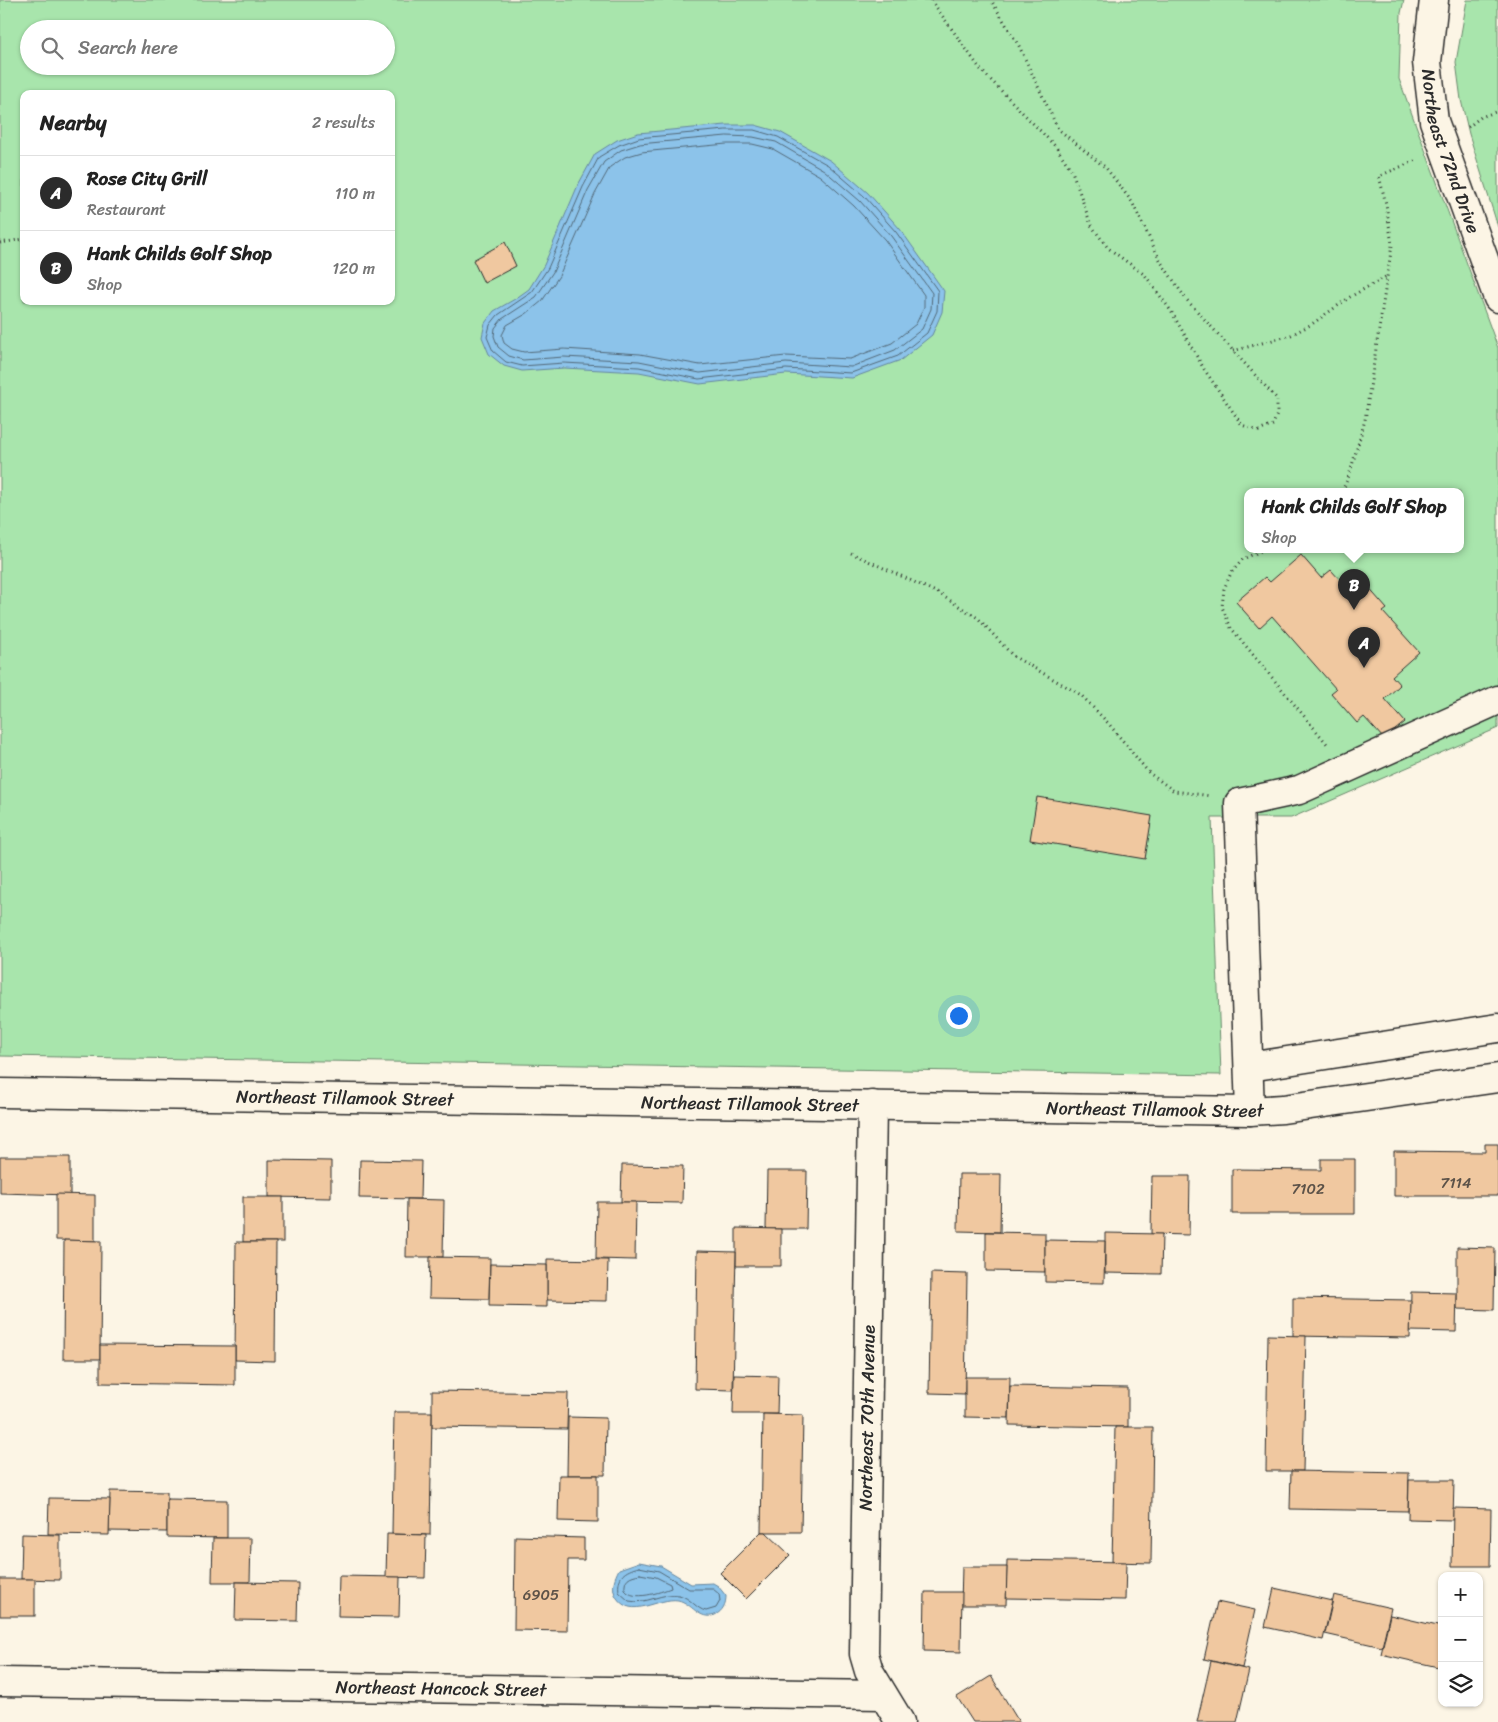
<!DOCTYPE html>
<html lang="en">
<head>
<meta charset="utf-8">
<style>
	:root { --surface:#fff; --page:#f2f2f2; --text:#222; --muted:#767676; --line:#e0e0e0; --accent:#2b2b2b }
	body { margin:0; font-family:Sriracha,sans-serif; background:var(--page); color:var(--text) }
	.controls { position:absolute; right:15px; bottom:15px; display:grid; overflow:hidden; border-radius:10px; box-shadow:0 1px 4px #0004 }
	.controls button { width:45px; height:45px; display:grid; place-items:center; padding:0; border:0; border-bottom:1px solid var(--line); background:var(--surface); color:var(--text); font:25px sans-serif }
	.you { position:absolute; left:958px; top:1015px; width:18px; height:18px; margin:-12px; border:4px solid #fff; border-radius:50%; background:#1a73e8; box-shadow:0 0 0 8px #1a73e833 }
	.badge { display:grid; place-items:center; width:32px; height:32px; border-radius:50%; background:var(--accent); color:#fff; font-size:16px; font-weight:700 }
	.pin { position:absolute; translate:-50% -41px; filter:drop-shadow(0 1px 2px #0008) }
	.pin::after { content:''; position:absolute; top:26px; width:18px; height:15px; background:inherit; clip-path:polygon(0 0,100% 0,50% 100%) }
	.popup { position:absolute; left:1244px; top:488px; width:220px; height:65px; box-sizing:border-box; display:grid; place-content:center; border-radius:10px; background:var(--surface); filter:drop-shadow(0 1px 4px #0005); font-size:16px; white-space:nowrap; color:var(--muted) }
	.popup b { font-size:19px; color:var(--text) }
	.popup::after { content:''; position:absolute; left:50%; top:100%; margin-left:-10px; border:10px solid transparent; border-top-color:var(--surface) }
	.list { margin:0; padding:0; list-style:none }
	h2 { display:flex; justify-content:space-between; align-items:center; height:65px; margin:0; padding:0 20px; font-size:21px }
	h2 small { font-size:16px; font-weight:400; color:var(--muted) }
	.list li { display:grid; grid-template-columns:32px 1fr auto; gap:15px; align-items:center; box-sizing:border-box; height:75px; padding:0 20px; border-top:1px solid var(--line) }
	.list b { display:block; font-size:19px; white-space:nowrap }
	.list p { margin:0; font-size:16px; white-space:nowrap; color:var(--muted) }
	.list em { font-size:16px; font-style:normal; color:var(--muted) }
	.icon { flex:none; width:28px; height:28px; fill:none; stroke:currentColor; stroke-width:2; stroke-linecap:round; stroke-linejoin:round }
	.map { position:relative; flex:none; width:1498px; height:1722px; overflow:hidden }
	.search { position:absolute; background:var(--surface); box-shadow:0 1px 4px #0004; left:20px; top:20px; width:375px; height:55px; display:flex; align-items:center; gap:12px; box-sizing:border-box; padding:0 18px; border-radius:28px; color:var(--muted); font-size:19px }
	.panel { position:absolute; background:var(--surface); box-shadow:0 1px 4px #0004; left:20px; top:90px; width:375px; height:215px; border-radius:10px }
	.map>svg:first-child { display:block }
	.green { fill:#a8e5ac; stroke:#6a886c; fill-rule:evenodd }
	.water { fill:#8cc3ea; stroke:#65869e }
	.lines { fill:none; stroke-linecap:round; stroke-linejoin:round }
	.shore { stroke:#526877; stroke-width:1 }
	.building { fill:#f0c8a0; stroke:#2b2b2b }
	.minor-casing { stroke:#2b2b2b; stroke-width:31 }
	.path { stroke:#2b2b2b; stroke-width:3; stroke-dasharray:1 4; stroke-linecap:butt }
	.minor { stroke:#fcf5e5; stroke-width:28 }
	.labels { text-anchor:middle; stroke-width:4; stroke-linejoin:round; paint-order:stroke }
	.number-label { font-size:15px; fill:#5c5248 }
	.street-label { font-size:18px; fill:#2b2b2b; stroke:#fcf5e5 }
</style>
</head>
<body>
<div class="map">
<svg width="1498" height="1722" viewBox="0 0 1498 1722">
	<rect width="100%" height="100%" fill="#fcf5e5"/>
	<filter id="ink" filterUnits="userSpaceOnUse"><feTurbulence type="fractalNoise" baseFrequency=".02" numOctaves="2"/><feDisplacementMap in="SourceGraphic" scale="10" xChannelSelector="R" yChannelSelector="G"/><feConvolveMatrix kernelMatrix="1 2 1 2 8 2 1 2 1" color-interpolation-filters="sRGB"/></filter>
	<g filter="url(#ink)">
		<g class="green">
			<path d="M0,0H1404L1401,13L1399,79L1498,348V728L1291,818H1212L1221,1075L0,1056ZM29,29H386V66H29ZM24,94H391V301H24ZM1248,491H1460V549H1248Z"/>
			<polygon points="1467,0 1498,0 1498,227 1469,134 1461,100 1456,62"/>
		</g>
		<g class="water">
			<polygon points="726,125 755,125 780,132 831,161 868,193 900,229 944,291 942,312 932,335 901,360 852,378 786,374 700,384 639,372 564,368 522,371 504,366 489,354 482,337 485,323 494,311 515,299 529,289 544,265 578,185 595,154 617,140 638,133"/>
			<path d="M639,1562L661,1566L691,1584L713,1583L718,1586L726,1596C726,1604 723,1611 715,1615C699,1621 692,1603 678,1600C658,1597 632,1620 617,1598C610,1588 615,1577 619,1569Z"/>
		</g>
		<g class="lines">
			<g class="shore">
				<polygon points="726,130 754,130 778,137 828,165 864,196 896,232 938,291 937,311 927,333 898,356 851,373 786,369 699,379 639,367 564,363 522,366 506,362 493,351 487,337 490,325 498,315 532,292 548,268 583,187 599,157 619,145 639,138"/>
				<polygon points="727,136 753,137 776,142 824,170 860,201 891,236 932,293 931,309 922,329 895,350 851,367 786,363 700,373 639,361 564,357 523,360 509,356 498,347 494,336 495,328 502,319 536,297 553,272 588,190 604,162 621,150 640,144"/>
				<polygon points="727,144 752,144 773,149 820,176 854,206 885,240 924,295 924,307 916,324 892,343 850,359 786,356 700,365 640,354 564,349 524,352 512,349 504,343 502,335 507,325 526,314 542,301 559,276 595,194 610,167 625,157 642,152"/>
				<path d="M639,1567L659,1571L689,1589H713L719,1594L720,1601L716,1608L706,1611C696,1609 691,1598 679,1595C662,1592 646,1605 629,1601L619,1592C617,1576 624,1571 639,1567Z"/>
				<path d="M640,1574L656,1577L670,1584L671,1588C660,1592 634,1602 625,1590C624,1578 629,1576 640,1574Z"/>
			</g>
		</g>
		<g class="building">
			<polygon points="505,242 516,266 484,283 473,260"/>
			<polygon points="1301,555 1321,578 1331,570 1348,589 1360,578 1387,609 1383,612 1419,652 1392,676 1400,685 1385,699 1405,722 1384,739 1364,717 1357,723 1331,693 1336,689 1272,616 1259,628 1236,602 1265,577 1270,582"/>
			<polygon points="1037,797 1152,816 1145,859 1030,840"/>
			<polygon points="1485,1144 1498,1144 1498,1196 1394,1196 1394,1151 1485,1152"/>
			<polygon points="0,1157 70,1157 70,1195 0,1193"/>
			<polygon points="1321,1159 1355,1159 1355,1214 1232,1214 1232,1169 1321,1170"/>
			<polygon points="269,1160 331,1161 331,1198 269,1197"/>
			<polygon points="360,1160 421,1161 420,1199 359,1198"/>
			<polygon points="622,1165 683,1166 682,1203 621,1202"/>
			<polygon points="767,1171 807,1171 806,1229 766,1229"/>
			<polygon points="959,1174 1001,1174 1000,1232 958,1231"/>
			<polygon points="1152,1176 1190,1176 1189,1235 1151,1234"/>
			<polygon points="56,1194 95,1195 95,1241 56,1240"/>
			<rect x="243" y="1197" width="40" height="45"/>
			<polygon points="407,1199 444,1200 443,1257 406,1257"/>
			<polygon points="597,1202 636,1202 635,1260 596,1259"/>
			<polygon points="736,1228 781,1229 781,1266 736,1266"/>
			<polygon points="986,1232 1045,1233 1045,1272 986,1271"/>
			<polygon points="1105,1233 1162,1234 1161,1274 1105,1273"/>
			<polygon points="64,1240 101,1241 100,1359 63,1359"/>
			<polygon points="1045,1240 1105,1241 1104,1283 1045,1282"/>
			<polygon points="236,1242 276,1242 275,1361 235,1360"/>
			<polygon points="1457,1247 1495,1248 1494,1310 1457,1309"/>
			<polygon points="697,1251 736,1252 733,1390 695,1389"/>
			<polygon points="430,1257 490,1258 489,1299 429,1298"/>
			<polygon points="547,1259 608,1260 607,1301 547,1300"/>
			<polygon points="490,1264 547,1265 547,1307 489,1306"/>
			<polygon points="931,1273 967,1274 965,1394 929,1393"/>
			<polygon points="1411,1292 1457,1293 1456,1332 1410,1331"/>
			<polygon points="1293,1298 1411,1300 1410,1338 1293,1336"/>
			<polygon points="1268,1335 1306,1336 1303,1471 1266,1471"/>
			<polygon points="100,1345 235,1346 235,1385 100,1383"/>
			<polygon points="734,1375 778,1376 777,1414 733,1414"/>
			<polygon points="965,1377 1010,1377 1009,1418 965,1417"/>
			<polygon points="1010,1386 1128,1388 1128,1427 1009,1425"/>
			<polygon points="432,1391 568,1393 567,1429 432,1427"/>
			<polygon points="394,1412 432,1412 430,1535 392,1534"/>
			<polygon points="763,1414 803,1415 801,1532 761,1532"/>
			<polygon points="568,1417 606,1418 605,1475 567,1475"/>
			<polygon points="1115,1427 1153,1427 1151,1563 1112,1562"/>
			<polygon points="1291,1471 1409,1473 1408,1511 1290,1509"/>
			<polygon points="559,1475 598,1475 598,1522 558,1521"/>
			<polygon points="1409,1480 1454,1480 1453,1520 1408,1519"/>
			<polygon points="110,1491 167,1492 167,1532 109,1531"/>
			<polygon points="49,1498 110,1499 109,1535 48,1534"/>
			<polygon points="167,1499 227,1500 227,1538 167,1537"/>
			<polygon points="1453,1508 1491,1509 1490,1566 1452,1566"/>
			<polygon points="761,1532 766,1532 790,1555 746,1599 720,1573"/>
			<polygon points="22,1534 60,1535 60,1580 21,1579"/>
			<polygon points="387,1534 426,1535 425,1578 386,1577"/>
			<polygon points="515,1536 584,1538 584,1560 568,1560 567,1631 514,1630"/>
			<polygon points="213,1538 251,1538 250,1582 212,1582"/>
			<polygon points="1007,1560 1126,1562 1125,1600 1006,1598"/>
			<polygon points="962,1567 1007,1567 1006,1605 961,1605"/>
			<polygon points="339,1576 400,1577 399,1617 338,1616"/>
			<rect x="0" y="1579" width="35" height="37"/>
			<polygon points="236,1582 298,1583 297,1621 235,1620"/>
			<polygon points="1274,1588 1332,1601 1323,1640 1265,1627"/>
			<polygon points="925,1592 962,1592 961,1652 924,1651"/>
			<polygon points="1334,1595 1391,1608 1382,1647 1325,1634"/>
			<polygon points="1217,1602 1255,1610 1242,1668 1204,1659"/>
			<polygon points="1390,1615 1442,1627 1442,1650 1438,1667 1381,1654"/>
			<polygon points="1211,1661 1249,1670 1237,1722 1197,1722"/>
			<polygon points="991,1676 1019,1722 973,1722 957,1697"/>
		</g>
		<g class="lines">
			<g class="minor-casing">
				<g id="minor">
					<path id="s1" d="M1434,0L1427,62L1434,121L1498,298"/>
					<polyline points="1249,1067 1498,1028"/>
					<path id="s2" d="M0,1093L1250,1111L1283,1109L1498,1078"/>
					<polyline points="872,1105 864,1654 869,1671 900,1722"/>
					<polyline points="1250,1111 1239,803 1299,790 1498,700"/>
					<path id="s3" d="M0,1682L883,1695"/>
				</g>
			</g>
			<g class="path">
				<polyline points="931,0 981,70 1056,147 1072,171 1091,225 1108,248 1145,275 1171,311 1204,369 1242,425 1259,431 1273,425 1277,414 1277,399 1186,299 1161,262 1132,202 1106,168 1058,129 1019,46 991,0"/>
				<polyline points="1468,127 1481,117 1498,111"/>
				<polyline points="0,243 24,239"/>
				<polyline points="1233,351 1291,335 1312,324 1350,297 1387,276"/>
				<polyline points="1342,491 1349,476 1365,420 1392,245 1386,204 1379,176 1417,160"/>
				<polyline points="1265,549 1243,559 1231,573 1224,589 1222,607 1231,628 1328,745"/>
				<polyline points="851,553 938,593 978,618 1013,656 1081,695 1109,724 1149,773 1163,783 1174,791 1211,796"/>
			</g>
			<use href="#minor" class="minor"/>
		</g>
	</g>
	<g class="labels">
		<g class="number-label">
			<text x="1456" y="1188">7114</text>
			<text x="1308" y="1194">7102</text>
			<text x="541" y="1600">6905</text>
		</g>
		<g class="street-label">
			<text dy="6" stroke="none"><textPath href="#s1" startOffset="155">Northeast 72nd Drive</textPath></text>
			<text dy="6" stroke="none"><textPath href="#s2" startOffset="345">Northeast Tillamook Street</textPath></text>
			<text dy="6" stroke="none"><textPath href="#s2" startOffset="750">Northeast Tillamook Street</textPath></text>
			<text dy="6" stroke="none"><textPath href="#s2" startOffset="1155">Northeast Tillamook Street</textPath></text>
			<text transform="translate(867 1418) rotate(-89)" y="6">Northeast 70th Avenue</text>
			<text dy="6" stroke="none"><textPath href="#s3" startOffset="441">Northeast Hancock Street</textPath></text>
		</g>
	</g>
</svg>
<div class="controls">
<button>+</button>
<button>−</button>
<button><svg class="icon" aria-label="layers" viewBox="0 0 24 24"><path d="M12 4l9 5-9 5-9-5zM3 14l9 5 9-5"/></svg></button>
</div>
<div class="you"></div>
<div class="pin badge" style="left:1364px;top:668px">A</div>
<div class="pin badge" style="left:1354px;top:610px">B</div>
<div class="popup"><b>Hank Childs Golf Shop</b>Shop</div>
<div class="search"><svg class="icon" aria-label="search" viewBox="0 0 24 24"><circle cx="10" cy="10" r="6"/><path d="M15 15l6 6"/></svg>Search here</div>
<section class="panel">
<h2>Nearby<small>2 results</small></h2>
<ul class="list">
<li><span class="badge">A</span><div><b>Rose City Grill</b><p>Restaurant</p></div><em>110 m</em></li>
<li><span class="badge">B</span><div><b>Hank Childs Golf Shop</b><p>Shop</p></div><em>120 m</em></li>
</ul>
</section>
</div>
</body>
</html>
